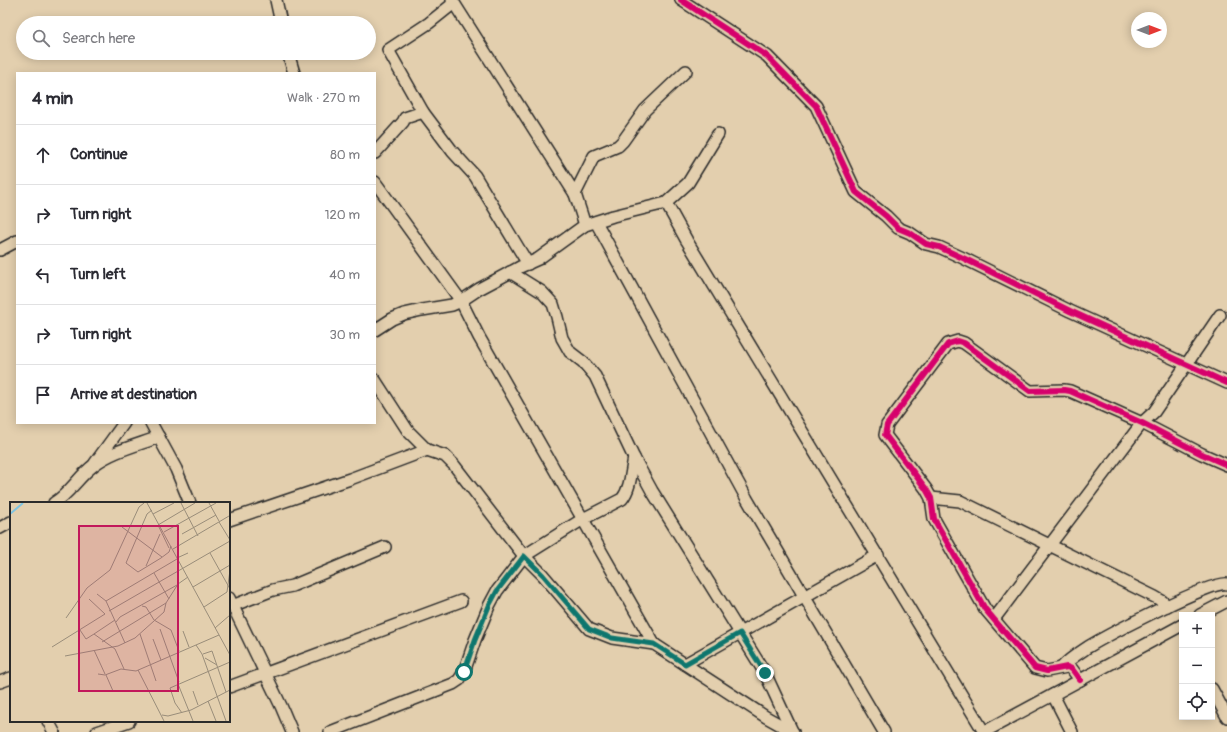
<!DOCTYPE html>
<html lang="en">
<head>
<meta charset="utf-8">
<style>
	:root { --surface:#fff; --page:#f7f7f7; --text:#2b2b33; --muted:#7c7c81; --line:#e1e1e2 }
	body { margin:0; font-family:Pangolin,sans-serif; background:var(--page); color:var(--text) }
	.controls { position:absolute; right:12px; bottom:12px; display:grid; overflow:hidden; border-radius:0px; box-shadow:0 2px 10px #0003 }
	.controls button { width:36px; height:36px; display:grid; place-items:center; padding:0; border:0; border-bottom:1px solid var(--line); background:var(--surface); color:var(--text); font:20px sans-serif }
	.compass { position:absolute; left:1131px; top:12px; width:36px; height:36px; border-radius:50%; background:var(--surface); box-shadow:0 2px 10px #0003; rotate:90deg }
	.stop { position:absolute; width:12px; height:12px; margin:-9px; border:3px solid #0f766e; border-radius:50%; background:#fff }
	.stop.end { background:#0f766e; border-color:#fff; box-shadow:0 1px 4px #0008 }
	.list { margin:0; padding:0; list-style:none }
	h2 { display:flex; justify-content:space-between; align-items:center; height:52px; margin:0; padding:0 16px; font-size:17px }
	h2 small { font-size:13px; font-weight:400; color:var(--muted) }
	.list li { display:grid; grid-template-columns:26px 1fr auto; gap:12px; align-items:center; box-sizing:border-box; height:60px; padding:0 16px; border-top:1px solid var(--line) }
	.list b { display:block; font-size:15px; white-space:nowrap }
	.list em { font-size:13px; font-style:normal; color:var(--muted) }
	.icon { flex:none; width:22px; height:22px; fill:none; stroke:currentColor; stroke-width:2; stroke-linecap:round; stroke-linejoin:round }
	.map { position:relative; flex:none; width:1227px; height:732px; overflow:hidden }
	.search { position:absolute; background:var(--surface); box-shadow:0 2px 10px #0003; left:16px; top:16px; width:360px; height:44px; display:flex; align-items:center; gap:10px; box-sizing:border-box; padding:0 14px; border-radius:22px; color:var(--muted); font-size:15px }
	.panel { position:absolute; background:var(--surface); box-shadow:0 2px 10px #0003; left:16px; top:72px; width:360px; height:352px; border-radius:0px }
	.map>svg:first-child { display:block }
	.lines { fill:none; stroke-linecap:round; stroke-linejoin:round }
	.minor-casing { stroke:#2b2b2b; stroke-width:14 }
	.minor { stroke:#e3cfae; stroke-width:11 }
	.cycleway-casing { stroke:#e3cfae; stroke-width:8 }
	.cycleway { stroke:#d6006c; stroke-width:6 }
	.route { stroke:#0f766e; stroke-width:5 }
	.inset-river { fill:none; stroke:#80c5e1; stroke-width:2 }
	.inset-road { fill:none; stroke:#998d7a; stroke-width:1 }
	.view { fill:#c2185b; fill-opacity:0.15; stroke:#c2185b; stroke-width:2 }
	.inset-edge { fill:none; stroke:#2b2b2b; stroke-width:2 }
</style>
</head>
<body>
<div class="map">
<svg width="1227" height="732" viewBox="0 0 1227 732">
	<rect width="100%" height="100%" fill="#e3cfae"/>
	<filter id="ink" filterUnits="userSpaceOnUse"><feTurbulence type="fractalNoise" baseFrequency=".025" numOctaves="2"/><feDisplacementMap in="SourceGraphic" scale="8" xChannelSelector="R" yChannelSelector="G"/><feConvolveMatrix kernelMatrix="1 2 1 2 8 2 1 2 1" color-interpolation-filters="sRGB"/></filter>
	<g filter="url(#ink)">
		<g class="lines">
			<g class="minor-casing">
				<g id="minor">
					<polyline points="276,0 281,23"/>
					<polyline points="452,0 575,194"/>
					<polyline points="681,0 767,56 816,106 856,192 886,216 898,228 910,233 926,244 939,247 963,258 1070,311 1227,383"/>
					<polyline points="288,53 294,73"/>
					<polyline points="423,112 453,152 475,176 528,264"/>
					<polyline points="375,153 403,122 405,118 423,112 388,50 429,23 454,3"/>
					<polyline points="375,182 461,301 479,337 654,644"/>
					<polyline points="666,203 687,241 984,732"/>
					<polyline points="596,222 747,499 884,732"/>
					<polyline points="585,225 575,194 594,156 618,146 623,141 645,110 686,71"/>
					<polyline points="0,250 17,241"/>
					<polyline points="510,272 542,292 553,304 557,317 562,338 570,352 583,362 595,376 634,458 652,491 765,673 792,731"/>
					<polyline points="375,330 392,319 404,314 422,310 452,305 461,301 479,289 520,267 538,259 585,225 613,216 666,203 688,183 718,134"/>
					<polyline points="375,380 408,431 427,450 445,456 454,465 524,556 543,575 589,629 612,638 654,644 766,717 793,732"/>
					<polyline points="151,423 176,469 190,503"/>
					<polyline points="95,463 124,423"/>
					<polyline points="931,498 960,501 1155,597 1162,601 1167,606"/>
					<path d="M54,503C70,493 79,476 94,465C112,451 138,445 159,437"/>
					<polyline points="229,520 350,479 427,450"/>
					<polyline points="0,528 11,522"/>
					<polyline points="229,598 281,706 292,732"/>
					<polyline points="232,606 273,590 292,586 385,547"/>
					<polyline points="1200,615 1227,601"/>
					<polyline points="994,619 1142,423 1154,412 1220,315"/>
					<polyline points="685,664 878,555"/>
					<path d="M1062,667C1069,659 1079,653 1088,647C1106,636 1214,579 1227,584"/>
					<polyline points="1080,680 1072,669 1067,667 1047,671 1035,668 985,609 934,519 931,498 926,489 885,435 887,425 948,344 958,341 964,343 1030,391 1064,390 1070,391 1142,423 1202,454 1227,465"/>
					<polyline points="0,682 11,678"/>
					<polyline points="229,687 461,601"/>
					<polyline points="1212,689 1227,717"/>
					<polyline points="1053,695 1072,732"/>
					<polyline points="48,721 54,732"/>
					<polyline points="97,732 129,721"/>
					<path d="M330,732L453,684L459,680L464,672L475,640L489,606L497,591L524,556L583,519L622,499C631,488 631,471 634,458"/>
					<polyline points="984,732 1182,625"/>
				</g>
			</g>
			<use href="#minor" class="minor"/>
			<g class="cycleway-casing">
				<g id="cycleway">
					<polyline points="681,0 767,56 816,106 856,192 886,216 898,228 910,233 926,244 939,247 963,258 1070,311 1227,383"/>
					<polyline points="1080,680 1072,669 1067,667 1047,671 1035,668 985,609 934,519 931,498 926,489 885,435 887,425 948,344 958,341 964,343 1030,391 1064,390 1070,391 1142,423 1202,454 1227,465"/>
				</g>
			</g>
			<use href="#cycleway" class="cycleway"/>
		</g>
	</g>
	<g class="lines" filter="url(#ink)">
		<polyline class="route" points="464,672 475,640 489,606 497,591 524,556 543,575 589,629 612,638 654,644 685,664 740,633 765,673"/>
	</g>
	<g transform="translate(10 502)">
		<rect width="220" height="220" fill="#e3cfae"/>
		<path class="inset-river" d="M0,12L13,1"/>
		<path class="inset-road" d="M137,1L220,153M171,1L188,34M199,1L209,19M142,8L137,12L116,61L128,70L151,56L159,50L161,44M143,12L164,1M209,20L220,38M112,25L152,55M154,30L206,1M172,32L206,13M159,46L148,23L185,1M163,47L219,14M200,51L220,87M167,56L178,51M136,64L150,32M144,71L159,97M183,85L220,63M87,92L96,99L115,141M79,97L95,112M96,99L167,57M132,104L136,105L144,118L161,128L169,149M194,105L217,90L220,68M99,109L220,39M56,116L77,86L100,68L129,5L134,1M106,120L110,115L167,83M205,126L220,113M150,127L169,180M70,128L76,137L84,132L105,147L114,167M173,129L179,145M84,132L105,118M130,132L146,179M143,137L151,158M92,140L156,101M186,143L192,152L216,219M42,145L95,112M84,148L95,172M193,152L202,149L216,190M55,154L108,144L125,136L154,110L156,101L168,82L178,75M195,156L207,163M128,168L154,219M88,172L95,173L111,167L126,169L209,133M96,173L103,189M168,182L183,219M183,189L188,203M198,199L206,219M172,211L165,201L160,186L220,160M152,213L158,214L181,208L220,188"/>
		<path class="view" d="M69,24H168V189H69Z"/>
		<rect width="220" height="220" class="inset-edge"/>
	</g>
</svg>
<div class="controls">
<button>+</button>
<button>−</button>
<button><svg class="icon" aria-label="locate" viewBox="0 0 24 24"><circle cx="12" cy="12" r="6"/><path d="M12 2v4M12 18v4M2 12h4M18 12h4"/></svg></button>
</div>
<svg class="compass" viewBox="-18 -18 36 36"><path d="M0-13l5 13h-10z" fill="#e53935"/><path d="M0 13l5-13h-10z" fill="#7c7c81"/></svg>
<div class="stop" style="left:464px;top:672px"></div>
<div class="stop end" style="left:765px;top:673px"></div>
<div class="search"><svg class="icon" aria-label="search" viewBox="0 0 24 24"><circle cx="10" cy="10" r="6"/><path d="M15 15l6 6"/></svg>Search here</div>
<section class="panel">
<h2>4 min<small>Walk · 270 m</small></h2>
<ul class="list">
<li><svg class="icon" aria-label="ahead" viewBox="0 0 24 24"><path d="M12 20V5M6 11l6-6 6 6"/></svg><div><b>Continue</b></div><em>80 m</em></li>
<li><svg class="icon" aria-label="right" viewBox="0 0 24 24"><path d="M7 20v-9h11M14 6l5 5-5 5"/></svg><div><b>Turn right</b></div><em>120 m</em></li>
<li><svg class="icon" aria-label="left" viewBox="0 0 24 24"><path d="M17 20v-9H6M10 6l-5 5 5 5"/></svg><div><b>Turn left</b></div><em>40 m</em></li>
<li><svg class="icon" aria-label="right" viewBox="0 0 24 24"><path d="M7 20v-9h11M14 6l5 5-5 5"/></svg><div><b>Turn right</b></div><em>30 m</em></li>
<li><svg class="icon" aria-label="arrive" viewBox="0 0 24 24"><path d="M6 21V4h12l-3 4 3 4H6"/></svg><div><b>Arrive at destination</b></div></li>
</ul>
</section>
</div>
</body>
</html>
